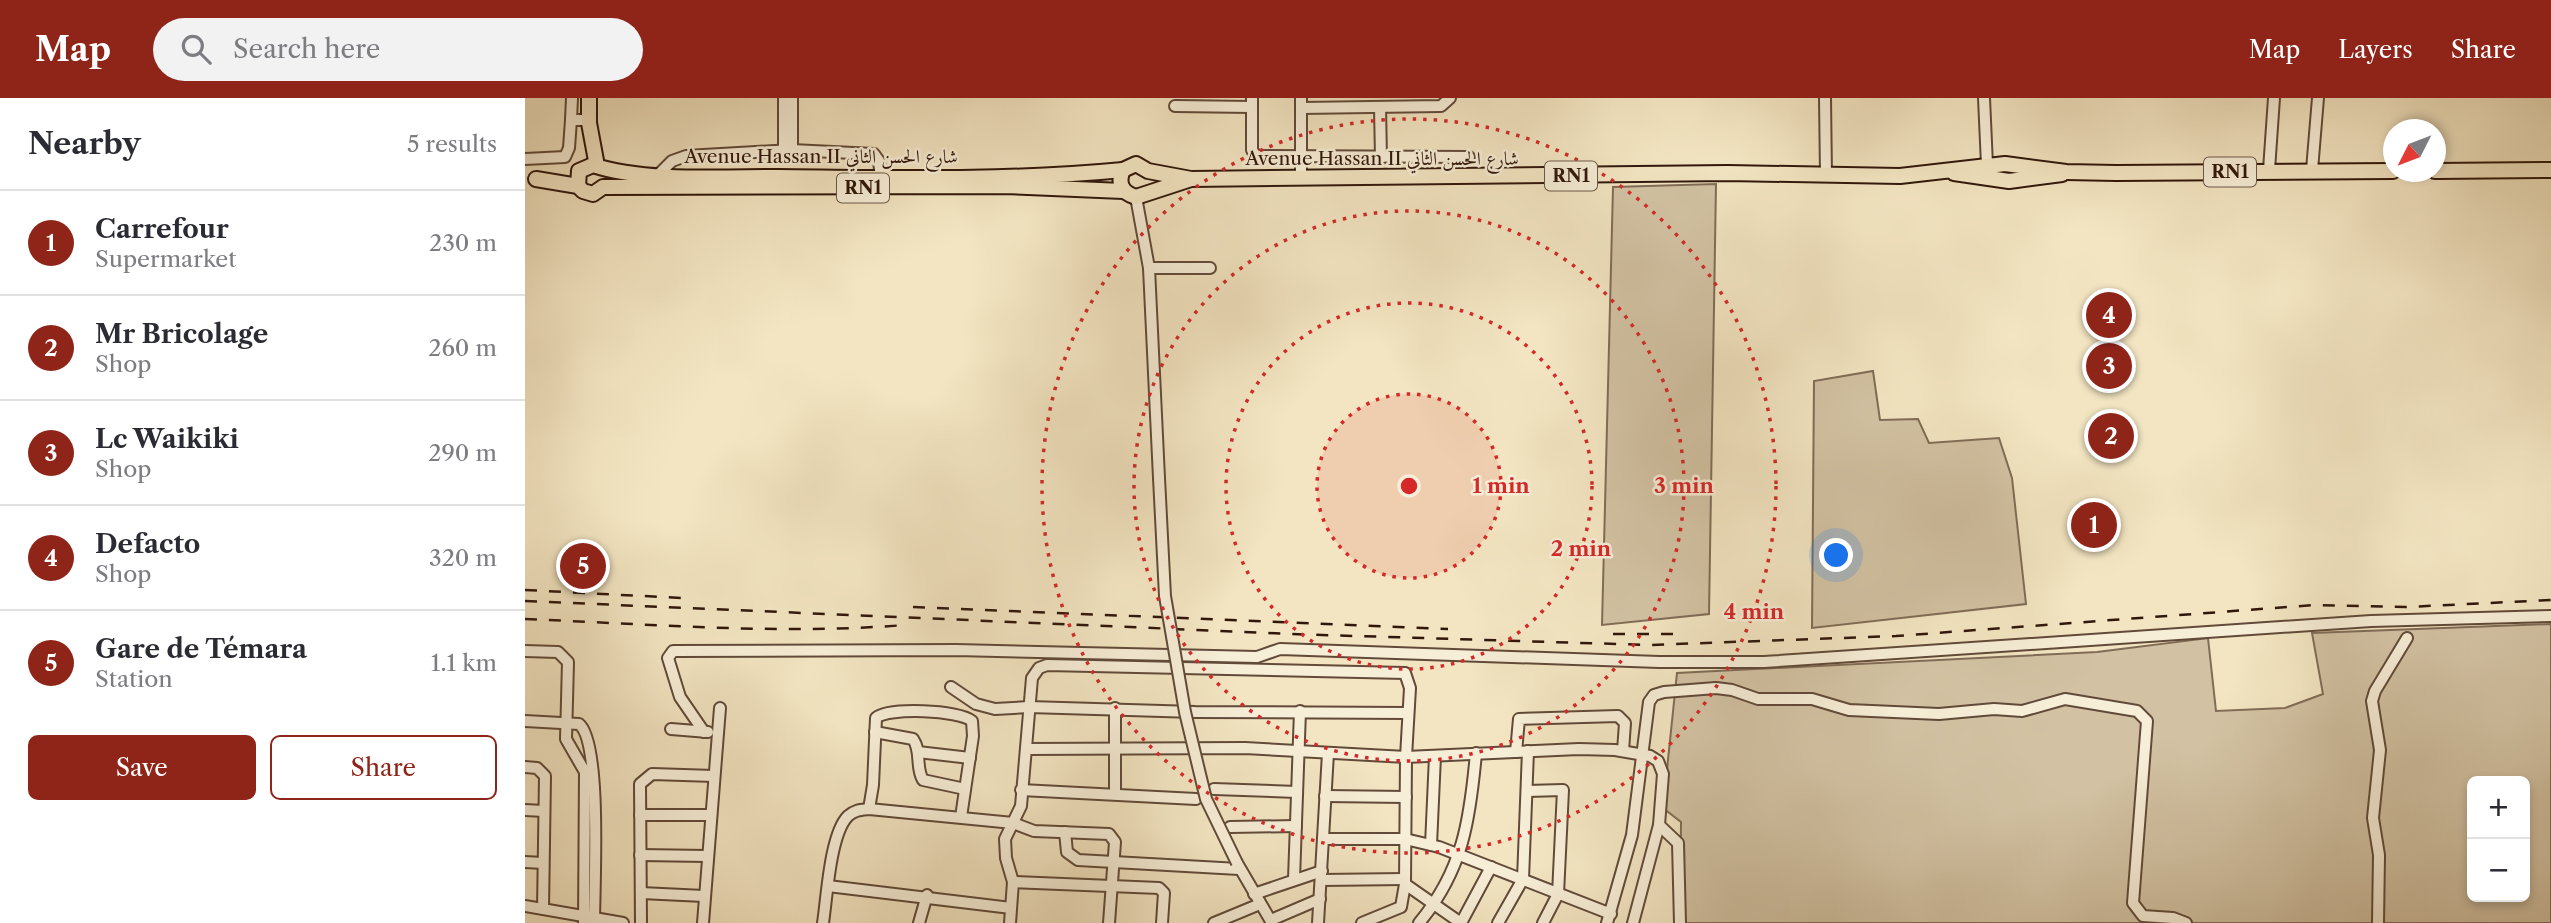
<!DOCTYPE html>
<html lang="en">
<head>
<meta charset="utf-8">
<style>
	:root { --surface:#fff; --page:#f2f2f3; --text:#2b2b33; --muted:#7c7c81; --line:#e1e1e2; --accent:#8f2418 }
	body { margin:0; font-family:"Libre Caslon Text",Amiri,serif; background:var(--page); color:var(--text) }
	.controls { position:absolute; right:21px; bottom:21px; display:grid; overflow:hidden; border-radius:10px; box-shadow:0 4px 10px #0003 }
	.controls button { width:63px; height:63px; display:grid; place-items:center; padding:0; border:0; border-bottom:2px solid var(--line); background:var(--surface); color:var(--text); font:35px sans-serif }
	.compass { position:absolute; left:1858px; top:21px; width:63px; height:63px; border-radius:50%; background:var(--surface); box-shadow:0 4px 10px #0003; rotate:228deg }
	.you { position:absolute; left:1312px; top:458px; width:24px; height:24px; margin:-18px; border:5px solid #fff; border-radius:50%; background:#1a73e8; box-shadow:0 0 0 10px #1a73e833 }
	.badge { display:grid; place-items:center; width:46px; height:46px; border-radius:50%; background:var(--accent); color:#fff; font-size:23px; font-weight:700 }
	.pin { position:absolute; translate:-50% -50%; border:4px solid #fff; box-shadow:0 2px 7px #0006 }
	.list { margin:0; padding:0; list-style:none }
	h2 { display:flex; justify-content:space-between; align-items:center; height:91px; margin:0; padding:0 28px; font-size:30px }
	h2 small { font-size:23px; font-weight:400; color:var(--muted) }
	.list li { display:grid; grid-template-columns:46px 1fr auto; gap:21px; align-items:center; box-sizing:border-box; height:105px; padding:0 28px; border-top:2px solid var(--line) }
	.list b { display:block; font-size:26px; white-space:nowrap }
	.list p { margin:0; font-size:23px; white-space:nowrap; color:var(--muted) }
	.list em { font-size:23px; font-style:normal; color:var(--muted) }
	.actions { display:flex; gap:14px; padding:21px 28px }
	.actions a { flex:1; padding:16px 0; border:2px solid var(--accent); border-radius:10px; text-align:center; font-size:24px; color:var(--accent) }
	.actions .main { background:var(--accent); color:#fff }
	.icon { flex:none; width:38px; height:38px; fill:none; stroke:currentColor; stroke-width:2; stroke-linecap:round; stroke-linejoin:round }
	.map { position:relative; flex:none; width:2026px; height:825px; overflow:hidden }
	header { display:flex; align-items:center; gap:42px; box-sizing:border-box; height:98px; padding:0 35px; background:var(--accent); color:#fff }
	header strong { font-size:33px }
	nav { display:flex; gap:38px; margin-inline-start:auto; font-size:24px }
	.search { width:490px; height:63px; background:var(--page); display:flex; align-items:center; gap:18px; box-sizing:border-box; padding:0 24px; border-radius:38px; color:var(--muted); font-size:26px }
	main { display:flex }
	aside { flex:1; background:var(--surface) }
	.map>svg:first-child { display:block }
	.green { fill:#d2c2a3; stroke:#816c57; stroke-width:2; fill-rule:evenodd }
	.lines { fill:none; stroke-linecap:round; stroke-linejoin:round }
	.minor-casing { stroke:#614a39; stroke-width:14 }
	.major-casing { stroke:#30170b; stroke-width:18 }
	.minor { stroke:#f7eed7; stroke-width:10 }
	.major { stroke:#f3e5c2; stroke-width:14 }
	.rail { stroke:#30170b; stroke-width:2.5; stroke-dasharray:12 12; stroke-linecap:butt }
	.minor-bridge-casing { stroke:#614a39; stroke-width:14; stroke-linecap:butt }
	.minor-bridge { stroke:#f7eed7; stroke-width:10 }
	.ring { fill:none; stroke:#d62828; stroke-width:3.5; stroke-dasharray:3.5 7 }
	.labels { text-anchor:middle; stroke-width:5; stroke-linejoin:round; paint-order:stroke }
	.shield { fill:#f7eed7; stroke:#6c5848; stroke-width:2 }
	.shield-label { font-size:18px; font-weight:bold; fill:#30170b }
	.street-label { font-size:19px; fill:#30170b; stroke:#f7eed7 }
	.centre { fill:#d62828; stroke:#f7eed7; stroke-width:3.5 }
	.ring-label { font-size:21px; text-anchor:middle; font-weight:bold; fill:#d62828; stroke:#f7eed7; stroke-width:5; stroke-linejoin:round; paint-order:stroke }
</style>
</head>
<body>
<header>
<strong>Map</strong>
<div class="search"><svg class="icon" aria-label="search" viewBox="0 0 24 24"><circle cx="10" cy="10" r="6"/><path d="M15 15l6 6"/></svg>Search here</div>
<nav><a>Map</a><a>Layers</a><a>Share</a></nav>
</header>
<main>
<aside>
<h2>Nearby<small>5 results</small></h2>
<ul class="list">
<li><span class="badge">1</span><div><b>Carrefour</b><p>Supermarket</p></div><em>230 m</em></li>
<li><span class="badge">2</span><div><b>Mr Bricolage</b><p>Shop</p></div><em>260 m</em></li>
<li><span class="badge">3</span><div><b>Lc Waikiki</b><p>Shop</p></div><em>290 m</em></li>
<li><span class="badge">4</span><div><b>Defacto</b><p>Shop</p></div><em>320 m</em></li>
<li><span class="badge">5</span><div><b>Gare de Témara</b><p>Station</p></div><em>1.1 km</em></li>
</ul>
<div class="actions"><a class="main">Save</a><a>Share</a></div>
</aside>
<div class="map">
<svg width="2026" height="825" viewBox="0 0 2026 825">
	<rect width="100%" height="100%" fill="#f3e5c2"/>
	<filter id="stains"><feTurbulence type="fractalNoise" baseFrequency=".00286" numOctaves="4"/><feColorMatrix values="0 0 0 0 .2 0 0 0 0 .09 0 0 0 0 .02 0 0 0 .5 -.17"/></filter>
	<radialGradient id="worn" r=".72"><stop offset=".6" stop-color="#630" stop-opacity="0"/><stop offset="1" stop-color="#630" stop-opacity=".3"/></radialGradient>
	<g class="green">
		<polygon points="1191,86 1184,516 1077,527 1088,89"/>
		<polygon points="1348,273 1355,322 1393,321 1404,345 1474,340 1487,380 1501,506 1287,530 1289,283"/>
		<path d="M2026,526V825H1155L1156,724L1138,710L1152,575L1572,554L1683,540L1691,613L1760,610L1798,596L1787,535ZM1947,683H2000V799H1947Z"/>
	</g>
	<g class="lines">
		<g class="minor-casing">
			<g id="minor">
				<polyline points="259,0 259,53"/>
				<polyline points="727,0 727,52 731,58 944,59"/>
				<polyline points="776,0 776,79"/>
				<polyline points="1300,0 1301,77"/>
				<polyline points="1459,0 1462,67"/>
				<polyline points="650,8 727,9"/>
				<polyline points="855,9 856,60"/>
				<polyline points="776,10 916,8 925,0"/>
				<polyline points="46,22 47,0"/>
				<polyline points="267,52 267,0"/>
				<polyline points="0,61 40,59 44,50 46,22 64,22"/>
				<polyline points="1744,72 1749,0"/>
				<polyline points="1787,72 1793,0"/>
				<polyline points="133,77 147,63 161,58 267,52 349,56 354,63 356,80"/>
				<polyline points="611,99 624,170 634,380"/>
				<polyline points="624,170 685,170"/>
				<polyline points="0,553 33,554 43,564 41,641 60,674 59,825"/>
				<polyline points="426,589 451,606 470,611 504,609 670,614 883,615"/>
				<polyline points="590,610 590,696"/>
				<path d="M0,623L54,626C77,644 69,790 69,825"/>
				<polyline points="146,631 183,634"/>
				<polyline points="179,634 155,599 143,560 148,553 431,552 732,559 755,551 1134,564 1239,564 1846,523 2026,518"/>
				<path d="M350,634L388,641C397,654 390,669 398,682L440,691"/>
				<polyline points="501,651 720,650 881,659 1054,651 1090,652 1125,658 1133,663 1138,676 1134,727 1108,825"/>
				<polyline points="393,654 445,660"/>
				<polyline points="991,654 994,621 1093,618 1100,625 1098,653"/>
				<polyline points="0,669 12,670 20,678 18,811"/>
				<polyline points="689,691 772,694"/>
				<polyline points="496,692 671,701"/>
				<polyline points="1002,693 1038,692 1033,796 1018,825"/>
				<polyline points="800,698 881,699"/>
				<path d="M344,711L348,687L351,620C363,609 434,612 447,623L448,638L436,719"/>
				<polyline points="0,712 19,713"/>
				<polyline points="115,717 185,717"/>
				<polyline points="1134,727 1153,745 1155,825"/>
				<polyline points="705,729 771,728"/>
				<polyline points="540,734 542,754 553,762 714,771"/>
				<polyline points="798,741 880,741 914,749 1086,816"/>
				<polyline points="906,747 910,658"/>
				<polyline points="115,757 182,758"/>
				<polyline points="0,764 18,765"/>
				<polyline points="712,765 747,825"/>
				<polyline points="769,781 775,613"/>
				<polyline points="796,782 880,781"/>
				<polyline points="488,784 634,790 639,795 637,825"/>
				<polyline points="303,788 486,810"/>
				<polyline points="116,795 179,798"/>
				<polyline points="729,796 797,773"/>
				<polyline points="0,808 98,825"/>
				<polyline points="746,822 795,801"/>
				<polyline points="116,825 115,686 127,676 189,678"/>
				<polyline points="178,825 195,610"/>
				<path d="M298,825C302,799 305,736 323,718C330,712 335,712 344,711L488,725L509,733L584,736L590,744L584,825"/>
				<polyline points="394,825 402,797"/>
				<polyline points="485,825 488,784 481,760 480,741 496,708 507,580 514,570 522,567 880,575 885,590 881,659 880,786 936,825"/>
				<polyline points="689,825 735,806"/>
				<polyline points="793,825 803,655"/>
				<polyline points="837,825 876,809 880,786"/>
				<path d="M894,825C938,772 945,722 951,655"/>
				<polyline points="936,825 966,769"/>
				<polyline points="973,825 998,781 1003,653"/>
				<polyline points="1082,825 1107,737 1124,604 1129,597 1139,594 1191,590 1207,592 1233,601 1287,601 1324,612 1414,616 1469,611 1497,613 1540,601 1612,613 1622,623 1608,805 1618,818 1648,820 1661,825"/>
				<polyline points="1853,825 1854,757 1848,720 1855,652 1847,603 1850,593 1882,540"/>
			</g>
		</g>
		<g class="major-casing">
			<g id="major">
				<polyline points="64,0 64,25 72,68"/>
				<polyline points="1910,73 2026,72"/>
				<polyline points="1429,75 1484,83 1537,76"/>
				<polyline points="11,81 53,88 58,93 68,96 78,89 479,88 598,93"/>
				<path d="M666,81L611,99C597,95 592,85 598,72L611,66L623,73L666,81L1203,75L1375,78L1480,66L1541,74L1591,75L1868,73"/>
				<path d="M53,88L54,73L68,67C117,84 199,79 253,79C367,80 484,83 598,72"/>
			</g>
		</g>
		<use href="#minor" class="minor"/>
		<use href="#major" class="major"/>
		<g class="rail">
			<polyline points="0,492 157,500"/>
			<polyline points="0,503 766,536 1124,547 1371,538 1790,507 1881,509 2026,502"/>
			<polyline points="388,509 923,531"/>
			<path d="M0,521C126,526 254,537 380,527"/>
			<polyline points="1088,536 1151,536"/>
		</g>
		<g class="minor-bridge-casing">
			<polyline id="minor-bridge" points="634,380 640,498 660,614 681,701 712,765"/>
		</g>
		<use href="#minor-bridge" class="minor-bridge"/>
	</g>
	<circle cx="884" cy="388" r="92" fill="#d62828" fill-opacity=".12"/>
	<g class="ring">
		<circle cx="884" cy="388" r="92"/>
		<circle cx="884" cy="388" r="183"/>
		<circle cx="884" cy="388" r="275"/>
		<circle cx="884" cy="388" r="367"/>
	</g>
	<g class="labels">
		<g class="shield">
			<rect x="1679" y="59.5" width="52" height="29" rx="5"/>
			<rect x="1020" y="63.5" width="52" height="29" rx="5"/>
			<rect x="312" y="75.5" width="52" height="29" rx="5"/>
		</g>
		<g class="shield-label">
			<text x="1705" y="80">RN1</text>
			<text x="1046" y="84">RN1</text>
			<text x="338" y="96">RN1</text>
		</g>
		<g class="street-label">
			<text x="296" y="65">Avenue Hassan II شارع الحسن الثاني</text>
			<text x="857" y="67">Avenue Hassan II شارع الحسن الثاني</text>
		</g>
	</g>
	<circle cx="884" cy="388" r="10" class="centre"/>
	<g class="ring-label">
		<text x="976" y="395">1 min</text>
		<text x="1159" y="395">3 min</text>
		<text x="1056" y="458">2 min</text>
		<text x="1229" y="521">4 min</text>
	</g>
	<rect width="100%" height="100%" filter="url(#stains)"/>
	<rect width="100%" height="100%" fill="url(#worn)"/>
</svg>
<div class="controls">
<button>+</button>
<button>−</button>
</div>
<svg class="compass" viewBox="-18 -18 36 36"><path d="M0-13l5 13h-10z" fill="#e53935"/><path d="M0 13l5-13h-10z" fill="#7c7c81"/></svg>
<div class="you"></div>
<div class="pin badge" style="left:1569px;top:427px">1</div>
<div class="pin badge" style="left:1586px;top:338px">2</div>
<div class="pin badge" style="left:1584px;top:268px">3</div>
<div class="pin badge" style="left:1584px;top:217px">4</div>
<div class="pin badge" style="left:58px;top:468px">5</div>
</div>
</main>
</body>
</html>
